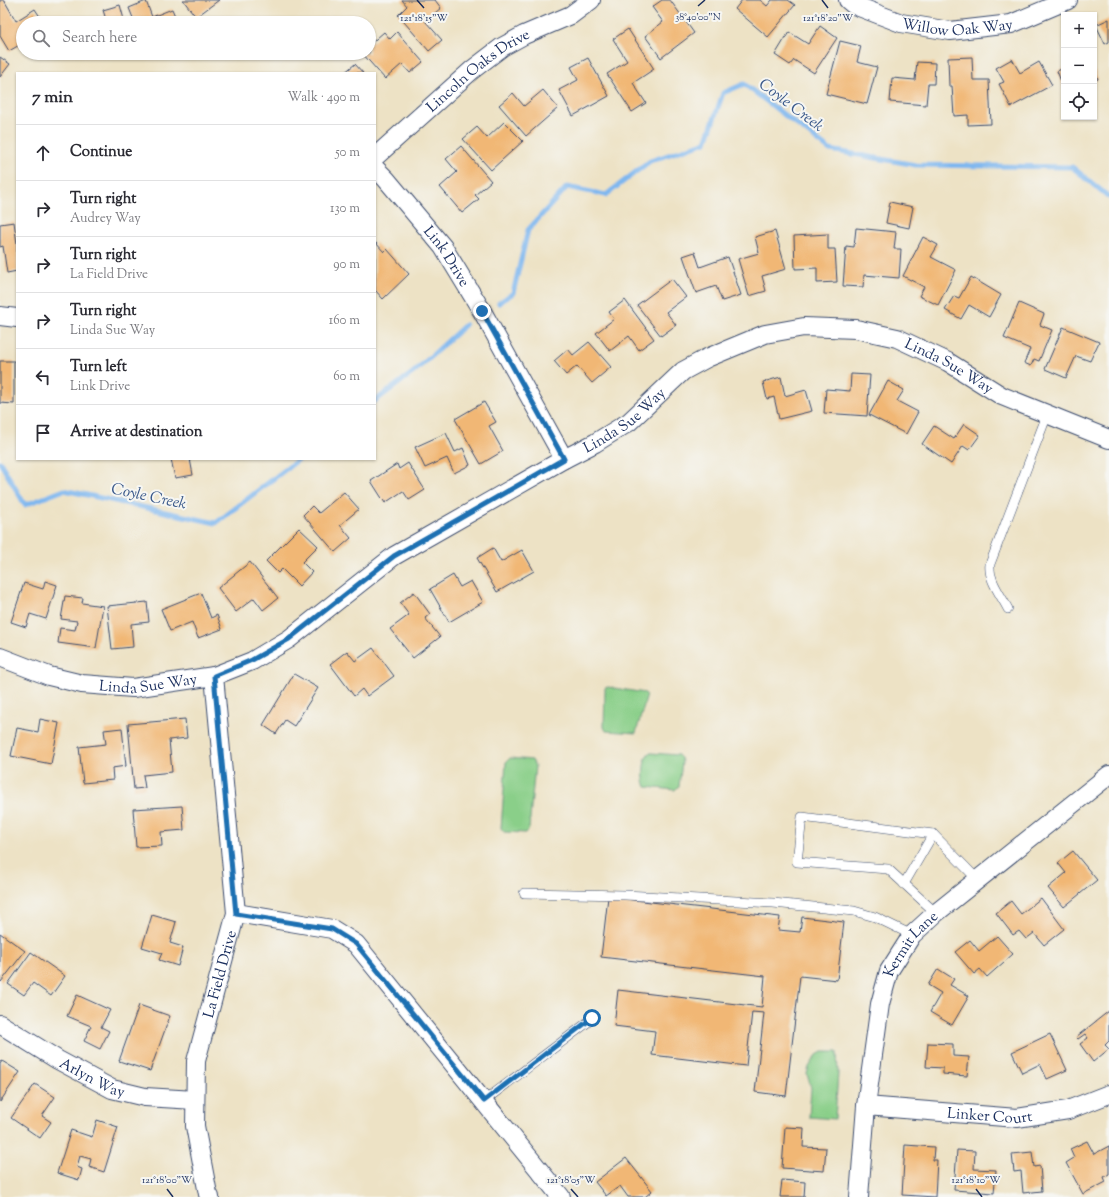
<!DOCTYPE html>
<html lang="en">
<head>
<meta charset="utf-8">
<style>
	:root { --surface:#fff; --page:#f2f2f3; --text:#2b2b33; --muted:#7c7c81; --line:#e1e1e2 }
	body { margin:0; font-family:"Sorts Mill Goudy",serif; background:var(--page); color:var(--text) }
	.controls { position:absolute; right:12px; top:12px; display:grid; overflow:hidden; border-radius:0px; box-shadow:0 1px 3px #0004 }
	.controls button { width:36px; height:36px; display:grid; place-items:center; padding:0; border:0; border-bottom:1px solid var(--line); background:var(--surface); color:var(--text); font:20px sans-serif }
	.stop { position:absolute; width:12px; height:12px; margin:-9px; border:3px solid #1f6fb2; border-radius:50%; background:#fff }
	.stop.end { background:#1f6fb2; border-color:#fff; box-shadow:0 1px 4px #0008 }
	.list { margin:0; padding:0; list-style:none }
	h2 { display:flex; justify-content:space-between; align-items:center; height:52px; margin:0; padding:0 16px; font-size:17px }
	h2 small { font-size:13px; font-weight:400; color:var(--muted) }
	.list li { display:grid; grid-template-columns:26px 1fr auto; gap:12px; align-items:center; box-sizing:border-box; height:56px; padding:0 16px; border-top:1px solid var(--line) }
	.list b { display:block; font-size:15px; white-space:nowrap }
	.list p { margin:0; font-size:13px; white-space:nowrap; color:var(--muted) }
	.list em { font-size:13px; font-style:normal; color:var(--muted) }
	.icon { flex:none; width:22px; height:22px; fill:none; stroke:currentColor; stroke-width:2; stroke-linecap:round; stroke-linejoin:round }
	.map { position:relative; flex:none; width:1109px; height:1197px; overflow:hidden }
	.search { position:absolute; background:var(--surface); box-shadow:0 1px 3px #0004; left:16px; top:16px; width:360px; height:44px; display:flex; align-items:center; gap:10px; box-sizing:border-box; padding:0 14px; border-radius:22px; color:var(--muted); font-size:15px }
	.panel { position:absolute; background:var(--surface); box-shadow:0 1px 3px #0004; left:16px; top:72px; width:360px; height:388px; border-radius:0px }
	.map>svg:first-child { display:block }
	.green { fill:#8acf89; stroke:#527f74 }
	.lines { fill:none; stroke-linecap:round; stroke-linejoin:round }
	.stream { stroke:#7fb7ef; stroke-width:5 }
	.building { fill:#f1b775 }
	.service-casing { stroke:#3a4a6d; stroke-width:10 }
	.minor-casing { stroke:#3a4a6d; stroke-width:20 }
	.service { stroke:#fff; stroke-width:9 }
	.minor { stroke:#fff; stroke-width:18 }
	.route { stroke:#1f6fb2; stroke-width:5 }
	.ticks { fill:none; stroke:#1b2f5e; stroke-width:1.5 }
	.labels { text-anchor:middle; stroke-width:4; stroke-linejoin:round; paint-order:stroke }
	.street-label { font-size:15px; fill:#1b2f5e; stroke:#f6f6f2 }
	.water-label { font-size:16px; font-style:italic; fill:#39588a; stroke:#f6f6f2 }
	.ticks-label { font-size:10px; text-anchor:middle; fill:#1b2f5e; stroke:#f6f6f2; stroke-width:4; stroke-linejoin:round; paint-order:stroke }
</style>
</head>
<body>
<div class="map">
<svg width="1109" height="1197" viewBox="0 0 1109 1197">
	<rect width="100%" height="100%" fill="#f6f6f2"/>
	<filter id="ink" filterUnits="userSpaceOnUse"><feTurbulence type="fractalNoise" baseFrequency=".025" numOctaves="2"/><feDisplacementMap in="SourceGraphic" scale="8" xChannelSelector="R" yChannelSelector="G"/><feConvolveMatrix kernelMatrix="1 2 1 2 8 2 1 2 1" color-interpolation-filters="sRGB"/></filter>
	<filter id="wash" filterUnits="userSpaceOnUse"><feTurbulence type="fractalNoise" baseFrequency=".012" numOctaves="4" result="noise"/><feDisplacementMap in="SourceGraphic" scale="16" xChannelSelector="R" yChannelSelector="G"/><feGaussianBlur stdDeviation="0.9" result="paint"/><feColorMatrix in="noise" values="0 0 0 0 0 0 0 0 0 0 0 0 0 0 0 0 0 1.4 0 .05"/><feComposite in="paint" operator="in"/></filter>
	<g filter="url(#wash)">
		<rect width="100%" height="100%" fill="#ede2c5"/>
		<g class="green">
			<polygon points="608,687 645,693 647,695 636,733 606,731 604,727 605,691 605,688"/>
			<path d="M651,753L678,755L681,758L682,762L679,786L675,790L646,787C642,779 643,761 648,754Z"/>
			<polygon points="510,758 532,760 535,766 529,829 525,833 504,832 501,828 506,762"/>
			<polygon points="822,1052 837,1052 838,1073 835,1119 809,1117 811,1088 807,1074 809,1067 817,1055"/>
		</g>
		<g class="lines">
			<g class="stream">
				<polyline points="499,303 513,293 528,230 567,187 606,195 650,161 706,142 723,93 744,84 830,150 916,165 1072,167 1109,197"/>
				<polyline points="375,401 415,371 465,325"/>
				<polyline points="0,462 25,505 64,490 216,523 299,459"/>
			</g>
		</g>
		<g id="blocks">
			<g class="building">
				<polygon points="0,0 4,0 16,21 35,9 44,23 23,23 23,43 9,51 0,36"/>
				<polygon points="183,0 219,0 196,17"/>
				<polygon points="402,0 435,0 441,8 425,21 442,40 429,51 398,15 407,6"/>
				<polygon points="662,0 670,0 694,33 661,58 645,36 663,22 652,7"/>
				<polygon points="742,0 760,0 767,6 772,0 788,0 795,5 768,37 735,9"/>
				<polygon points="146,1 152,17 172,9 178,23 135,23 129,8"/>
				<polygon points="120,5 125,23 107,23 103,10"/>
				<polygon points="1109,19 1109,42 1105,44 1096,25"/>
				<polygon points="820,26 837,38 814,73 794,60 790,65 775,55 789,32 808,44"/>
				<polygon points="628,29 654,69 633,83 646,103 632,112 607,74 627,61 613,39"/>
				<polygon points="384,32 390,39 397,32 423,62 410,73 402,64 385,79 362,53 369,53 369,45"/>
				<polygon points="840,41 861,46 857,62 877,67 867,104 826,94"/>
				<polygon points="90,53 104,53 91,57"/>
				<polygon points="0,57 10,64 0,77"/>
				<polygon points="972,57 973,80 989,80 991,124 968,125 968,115 954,116 952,86 949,86 948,58"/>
				<polygon points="588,58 609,96 573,116 559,90 578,80 571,67"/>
				<polygon points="1012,59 1020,73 1039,62 1052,85 1011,107 999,84 1004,82 996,68"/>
				<polygon points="917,62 935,63 934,84 928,84 926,105 890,102 892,78 915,80"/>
				<polygon points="355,64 363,73 344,73"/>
				<polygon points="1064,68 1064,89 1057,71"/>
				<polygon points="1094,69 1098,79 1094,81"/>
				<polygon points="543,90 558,108 526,136 499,105 513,93 524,106"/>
				<polygon points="504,122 523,141 491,170 463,139 477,127 487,138"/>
				<polygon points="461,146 491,181 475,195 479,199 462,213 440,187 457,172 446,159"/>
				<polygon points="890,202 913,207 909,228 886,223"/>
				<polygon points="14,222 17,244 17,271 7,273 3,246 0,247 0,224"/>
				<polygon points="856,228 896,232 894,249 901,249 899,278 864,275 863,287 843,286 846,246 854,247"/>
				<polygon points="775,231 786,269 762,276 766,291 749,296 738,259 759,253 755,237"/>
				<polygon points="828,234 828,249 835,249 837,282 817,283 817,268 795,269 794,236"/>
				<polygon points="923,237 938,245 931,257 956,270 938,305 919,296 924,287 903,276"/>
				<polygon points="375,242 384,252 387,249 409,274 383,299 375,290"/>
				<polygon points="695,252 700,267 728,257 741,295 722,301 716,286 696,293 683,256"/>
				<polygon points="971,277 1001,295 989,317 969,305 961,319 945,310 954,296 959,298"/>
				<polygon points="672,279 686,297 666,312 676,325 661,336 637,305"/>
				<polygon points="625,300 654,339 639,350 629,336 610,351 596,333 614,319 609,312"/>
				<polygon points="1019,303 1044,314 1040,325 1052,330 1039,361 1034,359 1031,366 1024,363 1030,349 1004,338"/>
				<polygon points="1063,327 1099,342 1090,361 1076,356 1066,378 1045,369"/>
				<polygon points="589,342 611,367 592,383 577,366 566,375 554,361 568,349 573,355"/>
				<polygon points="0,361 14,361 14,404 0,403"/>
				<polygon points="851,374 870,375 867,416 824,413 826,389 850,391"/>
				<polygon points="781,377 785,396 806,390 812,411 779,419 774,397 767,399 763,382"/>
				<polygon points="888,381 904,390 897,401 918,412 906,434 869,415"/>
				<polygon points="484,402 496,422 489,426 503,451 481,464 455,419"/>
				<polygon points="964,424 980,435 969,450 963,446 951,464 922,444 934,426 954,439"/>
				<polygon points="446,433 455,452 463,448 470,465 454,473 447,458 425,468 415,447"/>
				<polygon points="171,459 190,459 193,475 175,478"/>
				<polygon points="408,463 425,490 409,500 403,491 385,503 371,481 397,464 399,469"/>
				<polygon points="344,492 359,509 340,525 351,538 335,552 303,515 312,506 319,513"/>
				<polygon points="299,528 318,546 302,562 312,572 299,586 282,569 278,573 266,561"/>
				<polygon points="493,548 501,562 522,550 534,571 497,592 477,558"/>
				<polygon points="250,562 278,598 263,610 254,598 236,612 218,588"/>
				<polygon points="453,575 460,587 471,581 483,602 449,622 430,589"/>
				<polygon points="45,581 57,585 46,619 30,614 26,627 11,622 24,583 43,589"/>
				<polygon points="414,592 430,614 425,618 440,637 413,658 390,629 409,615 400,603"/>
				<polygon points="201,593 211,618 217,615 222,629 198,638 192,622 170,631 161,609"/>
				<polygon points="65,596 83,598 82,603 103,606 96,648 58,643 60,628 75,630 77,621 61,619"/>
				<polygon points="147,602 149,622 131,624 133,647 112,649 107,606"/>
				<polygon points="373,648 394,676 367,696 362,689 354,696 330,664 347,651 355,661"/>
				<polygon points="294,674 318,688 294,726 285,720 276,734 263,725"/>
				<polygon points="40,719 59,723 51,764 11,756 17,728 38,732"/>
				<polygon points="185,719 187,738 169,740 172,772 143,775 145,788 134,789 128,724"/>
				<polygon points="122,728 126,766 112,768 113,780 83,783 79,747 106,744 104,730"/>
				<polygon points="182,806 184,830 161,832 162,846 136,847 133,809"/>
				<polygon points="1073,851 1097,880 1064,907 1048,888 1066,873 1058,863"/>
				<polygon points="608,897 780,917 778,930 800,932 802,917 844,922 837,980 800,976 786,1096 755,1092 764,1013 752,1012 746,1066 652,1055 655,1031 614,1026 618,990 762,1007 765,976 601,957"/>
				<polygon points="1041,898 1064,929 1044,945 1034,933 1026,939 1019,931 1013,935 996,913 1011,901 1021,914"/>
				<polygon points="152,915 176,922 170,943 183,947 178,966 159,960 162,953 142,947"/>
				<polygon points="0,933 25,951 1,982 0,981"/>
				<polygon points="997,936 1013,954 987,977 980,969 974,974 955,952 970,940 979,951"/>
				<polygon points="31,952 65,976 51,996 33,983 24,995 8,984"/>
				<polygon points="938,969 954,979 950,985 969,996 952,1025 930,1012 941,993 928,985"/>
				<polygon points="77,995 110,1010 101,1027 109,1031 100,1049 84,1041 91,1026 67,1016"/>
				<polygon points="139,1005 170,1016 150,1071 119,1061"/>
				<polygon points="1109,1011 1109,1041 1105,1045 1109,1049 1093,1062 1080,1044 1088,1038 1085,1034 1078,1039 1076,1037"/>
				<polygon points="1050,1034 1067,1070 1047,1079 1040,1064 1022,1073 1012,1052"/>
				<polygon points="928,1043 953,1044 953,1056 969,1057 967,1076 943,1074 943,1068 926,1067"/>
				<polygon points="2,1061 20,1072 0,1102 0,1064"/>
				<polygon points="35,1084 55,1097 42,1116 51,1122 40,1138 11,1118"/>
				<polygon points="97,1120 118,1127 104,1172 89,1167 91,1159 80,1156 77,1167 82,1169 79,1180 57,1173 71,1130 92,1137"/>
				<polygon points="785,1127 804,1128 803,1147 826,1148 824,1171 782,1168"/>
				<polygon points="1087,1141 1094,1154 1109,1146 1109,1174 1104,1177 1106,1182 1083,1194 1066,1163 1074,1158 1070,1149"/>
				<polygon points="905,1145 934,1147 933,1160 937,1160 935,1197 902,1195"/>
				<polygon points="957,1150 975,1151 974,1169 996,1170 994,1193 954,1190"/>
				<polygon points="1032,1152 1034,1167 1040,1166 1042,1191 1023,1193 1021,1171 1014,1172 1012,1154"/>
				<polygon points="626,1158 652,1191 645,1197 628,1197 620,1186 606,1196 595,1182"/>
				<polygon points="782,1180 805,1182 804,1197 780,1197"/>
			</g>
		</g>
	</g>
	<g filter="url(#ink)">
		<use href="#blocks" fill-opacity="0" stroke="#3a4a6d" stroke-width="1"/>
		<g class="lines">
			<g class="service-casing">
				<g id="service">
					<path d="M1008,609C1001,595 988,580 990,564L1047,415"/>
					<polyline points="904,884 933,834"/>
					<polyline points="524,893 625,895 773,903 854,911 875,917 912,935"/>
					<polyline points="936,913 888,869 797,862 802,817 933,834 978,880"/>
					<polyline points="484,1101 592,1019"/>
				</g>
			</g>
			<g class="minor-casing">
				<g id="minor">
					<path id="s1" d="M848,0L854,5L901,23L950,31L1011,24L1068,0"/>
					<path id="s2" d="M375,157L472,70L502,47L524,35L571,15L591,0"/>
					<path id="s3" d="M375,168L386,179L443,247L482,311L564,459"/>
					<polyline points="0,316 17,318"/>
					<path id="s4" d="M0,657L49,676L82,684L133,688L214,676L252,661L289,639L394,556L564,459L595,443L629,422L683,371L707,358L765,334L804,327L856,329L897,338L948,362L1002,396L1109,439"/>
					<polyline points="236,913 332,929 356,944 561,1197"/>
					<path id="s5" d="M0,1024L58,1060L112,1089L145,1097L195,1100"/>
					<path id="s6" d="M866,1106L1017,1118L1068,1110L1109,1094"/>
					<path id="s7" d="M210,1197L208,1194L195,1126L196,1061L236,913L214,676"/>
					<path id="s8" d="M859,1197L866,1106L880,1004L889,971L912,935L936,913L1109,775"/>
				</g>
			</g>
			<use href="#service" class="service"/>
			<use href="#minor" class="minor"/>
		</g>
	</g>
	<g class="lines" filter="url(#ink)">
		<polyline class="route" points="482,311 564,459 394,556 289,639 252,660 214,676 236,914 332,929 356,944 484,1101 592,1018"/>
	</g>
	<path class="ticks" d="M417,0L424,8M822,0L828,8M698,6L705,0M167,1189L173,1197M571,1189L578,1197M976,1189L982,1197"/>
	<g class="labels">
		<g class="street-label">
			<text dy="5" stroke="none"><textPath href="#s1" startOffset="115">Willow Oak Way</textPath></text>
			<text dy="5" stroke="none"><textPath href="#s2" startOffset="135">Lincoln Oaks Drive</textPath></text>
			<text dy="5" stroke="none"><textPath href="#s3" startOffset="114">Link Drive</textPath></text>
			<text dy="5" stroke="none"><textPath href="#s4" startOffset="1065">Linda Sue Way</textPath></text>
			<text dy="5" stroke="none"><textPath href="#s4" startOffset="705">Linda Sue Way</textPath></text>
			<text dy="5" stroke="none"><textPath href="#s4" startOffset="153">Linda Sue Way</textPath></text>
			<text dy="5" stroke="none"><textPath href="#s8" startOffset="263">Kermit Lane</textPath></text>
			<text dy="5" stroke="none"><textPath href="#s7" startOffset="228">La Field Drive</textPath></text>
			<text dy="5" stroke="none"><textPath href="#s5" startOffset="107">Arlyn Way</textPath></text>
			<text dy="5" stroke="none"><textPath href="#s6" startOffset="124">Linker Court</textPath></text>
		</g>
		<g class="water-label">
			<text transform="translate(792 104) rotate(37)" y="6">Coyle Creek</text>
			<text transform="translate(149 495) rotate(12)" y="6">Coyle Creek</text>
		</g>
	</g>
	<g class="ticks-label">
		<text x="698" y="20">38°40'00"N</text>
		<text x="424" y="21">121°18'15"W</text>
		<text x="828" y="21">121°18'20"W</text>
		<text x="167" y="1183">121°18'00"W</text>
		<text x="571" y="1183">121°18'05"W</text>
		<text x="976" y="1183">121°18'10"W</text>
	</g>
</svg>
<div class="controls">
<button>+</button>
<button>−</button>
<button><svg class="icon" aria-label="locate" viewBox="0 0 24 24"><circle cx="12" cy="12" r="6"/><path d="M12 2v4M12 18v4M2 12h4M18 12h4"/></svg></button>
</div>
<div class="stop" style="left:592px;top:1018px"></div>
<div class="stop end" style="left:482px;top:311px"></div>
<div class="search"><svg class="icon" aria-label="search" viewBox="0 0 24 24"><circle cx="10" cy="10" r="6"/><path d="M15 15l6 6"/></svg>Search here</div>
<section class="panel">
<h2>7 min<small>Walk · 490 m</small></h2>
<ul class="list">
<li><svg class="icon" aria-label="ahead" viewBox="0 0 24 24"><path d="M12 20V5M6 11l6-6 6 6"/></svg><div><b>Continue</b></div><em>50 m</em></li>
<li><svg class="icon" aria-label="right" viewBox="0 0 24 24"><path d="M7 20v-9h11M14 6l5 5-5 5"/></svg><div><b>Turn right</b><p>Audrey Way</p></div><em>130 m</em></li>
<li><svg class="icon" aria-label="right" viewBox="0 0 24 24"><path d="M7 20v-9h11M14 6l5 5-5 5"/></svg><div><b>Turn right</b><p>La Field Drive</p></div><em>90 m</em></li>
<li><svg class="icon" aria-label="right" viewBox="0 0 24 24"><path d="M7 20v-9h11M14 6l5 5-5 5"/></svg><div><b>Turn right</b><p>Linda Sue Way</p></div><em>160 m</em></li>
<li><svg class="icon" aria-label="left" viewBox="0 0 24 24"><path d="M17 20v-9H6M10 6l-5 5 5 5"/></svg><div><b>Turn left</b><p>Link Drive</p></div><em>60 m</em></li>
<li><svg class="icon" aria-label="arrive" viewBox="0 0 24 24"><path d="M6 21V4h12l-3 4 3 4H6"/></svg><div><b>Arrive at destination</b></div></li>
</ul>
</section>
</div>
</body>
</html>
